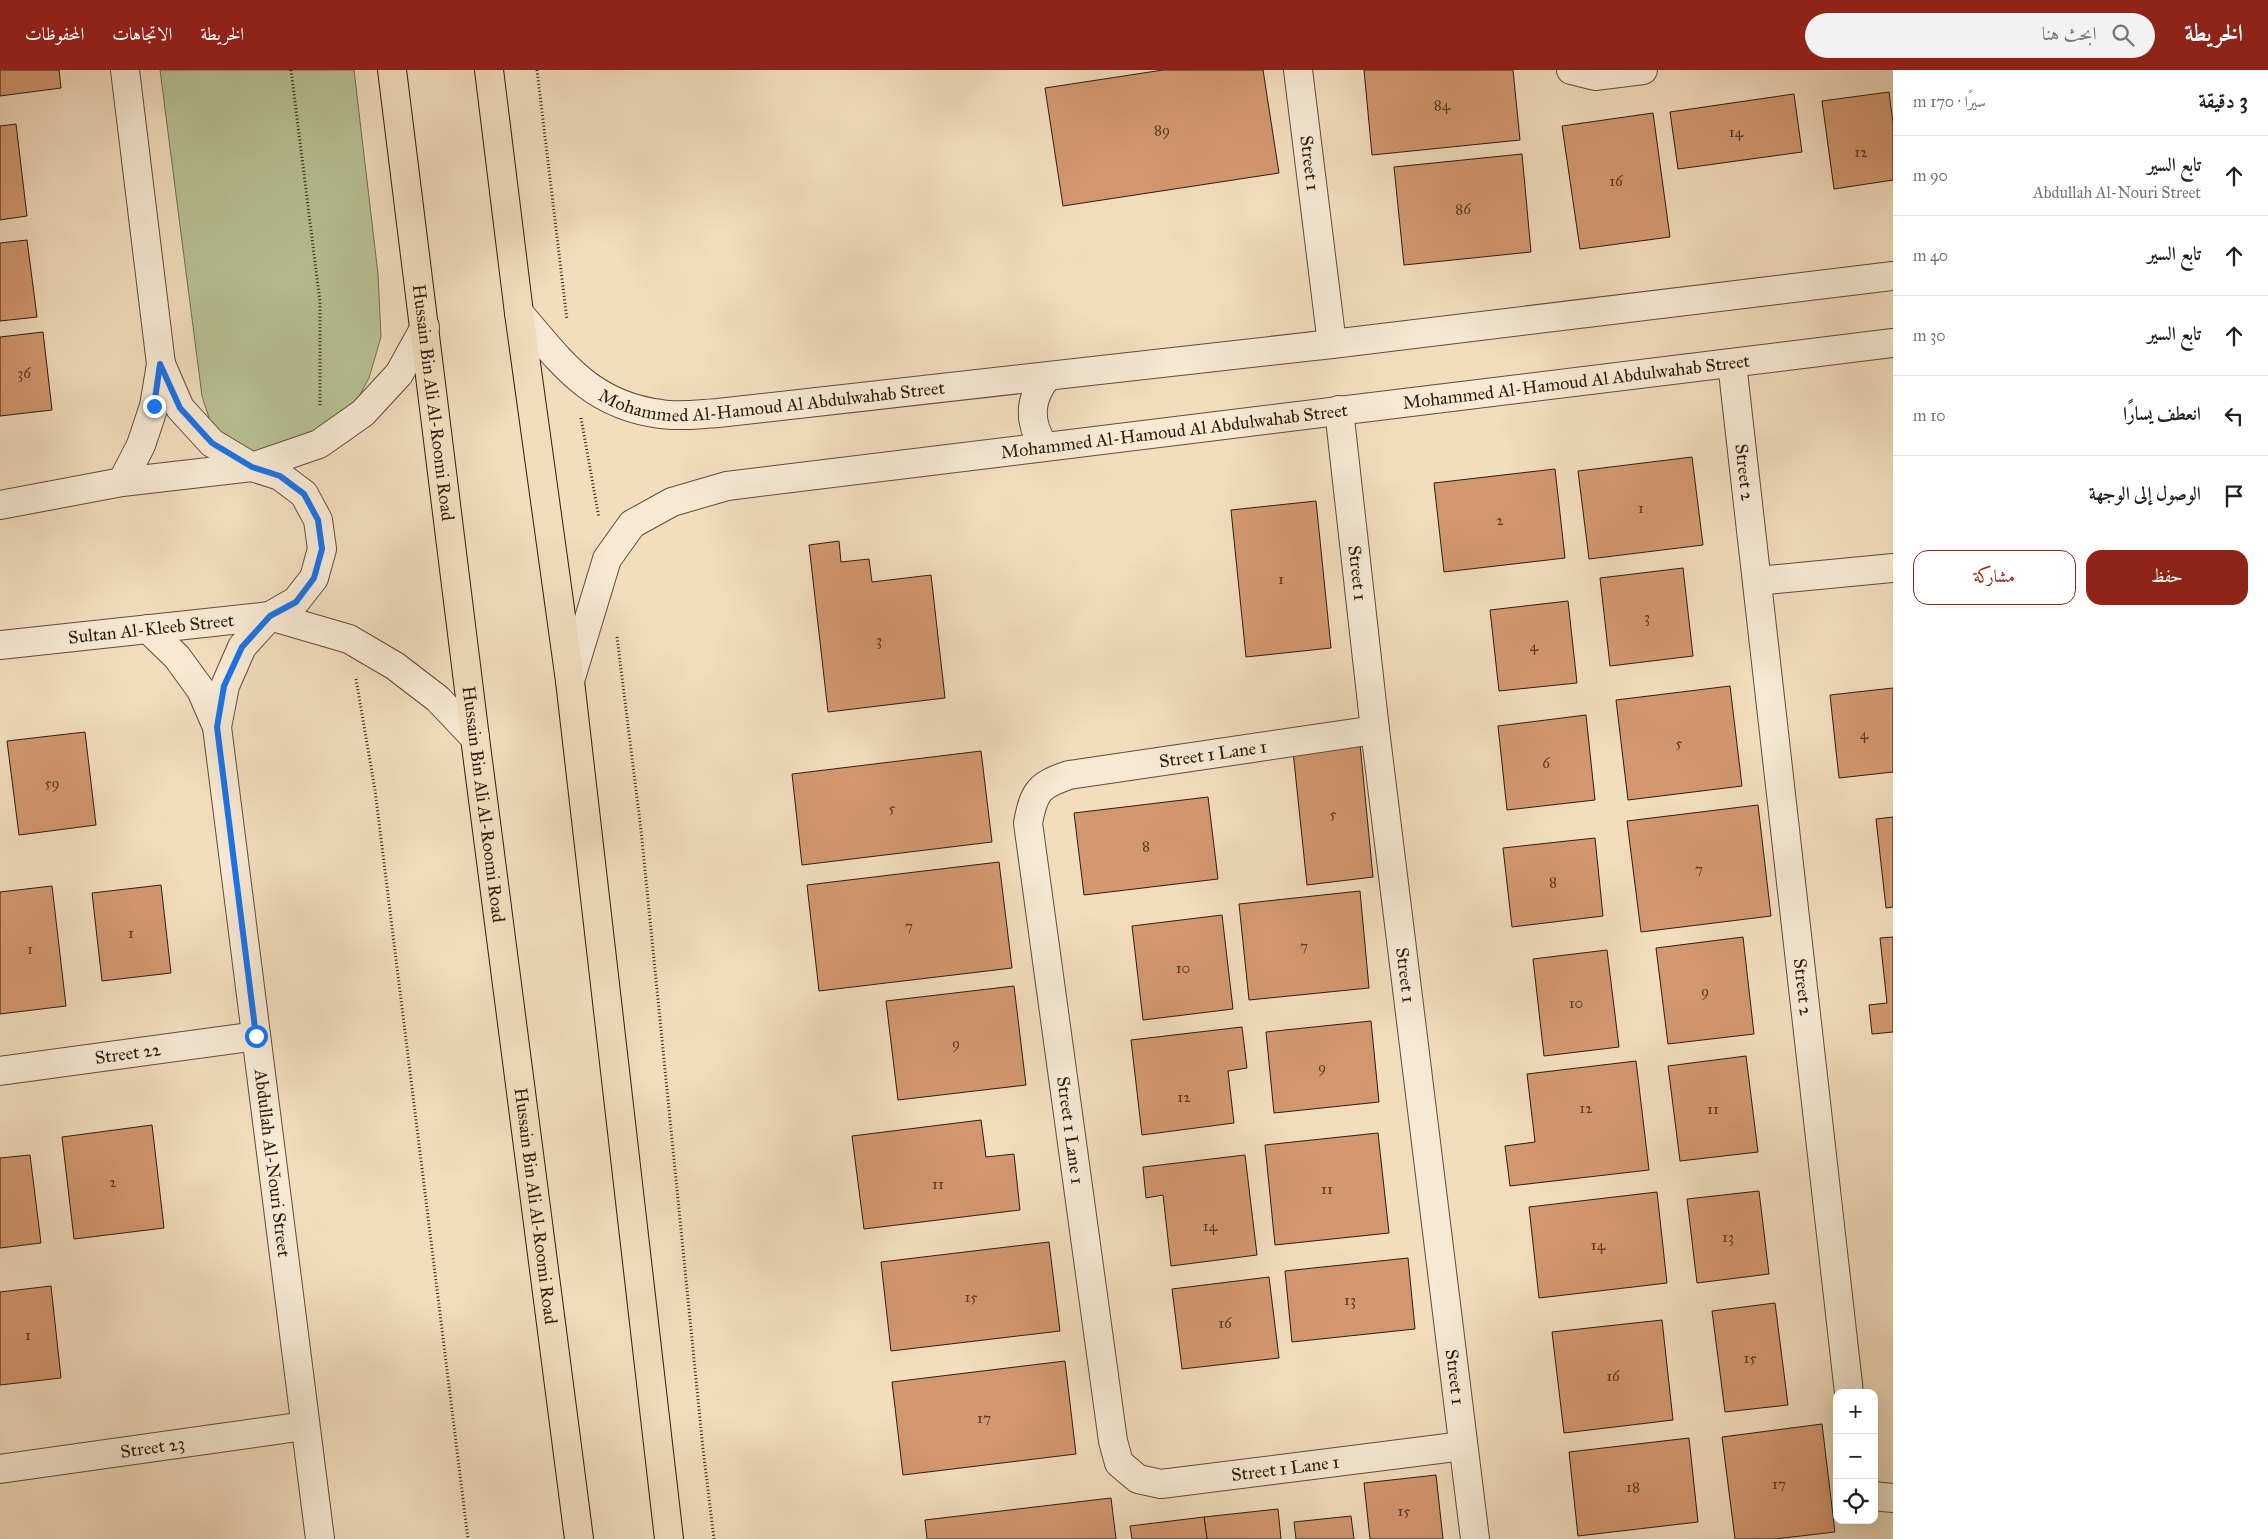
<!DOCTYPE html>
<html lang="ar">
<head>
<meta charset="utf-8">
<style>
	:root { --surface:#fff; --page:#f2f2f2; --text:#222; --muted:#767676; --line:#e0e0e0; --accent:#8f2418 }
	body { margin:0; font-family:"IM FELL Great Primer",Amiri,serif; background:var(--page); color:var(--text); direction:rtl }
	.controls { position:absolute; right:15px; bottom:15px; display:grid; overflow:hidden; border-radius:10px; box-shadow:0 5px 20px #0002 }
	.controls button { width:45px; height:45px; display:grid; place-items:center; padding:0; border:0; border-bottom:1px solid var(--line); background:var(--surface); color:var(--text); font:25px sans-serif }
	.stop { position:absolute; width:15px; height:15px; margin:-11px; border:4px solid #1a73e8; border-radius:50%; background:#fff }
	.stop.end { background:#1a73e8; border-color:#fff; box-shadow:0 1px 5px #0008 }
	.list { margin:0; padding:0; list-style:none }
	h2 { display:flex; justify-content:space-between; align-items:center; height:65px; margin:0; padding:0 20px; font-size:21px }
	h2 small { font-size:16px; font-weight:400; color:var(--muted) }
	.list li { display:grid; grid-template-columns:32px 1fr auto; gap:15px; align-items:center; box-sizing:border-box; height:80px; padding:0 20px; border-top:1px solid var(--line) }
	.list b { display:block; font-size:19px; white-space:nowrap }
	.list p { margin:0; font-size:16px; white-space:nowrap; color:var(--muted) }
	.list em { font-size:16px; font-style:normal; color:var(--muted) }
	.actions { display:flex; gap:10px; padding:15px 20px }
	.actions a { flex:1; padding:11px 0; border:1px solid var(--accent); border-radius:15px; text-align:center; font-size:18px; color:var(--accent) }
	.actions .main { background:var(--accent); color:#fff }
	.icon { flex:none; width:28px; height:28px; fill:none; stroke:currentColor; stroke-width:2; stroke-linecap:round; stroke-linejoin:round }
	.map { position:relative; flex:none; width:1893px; height:1469px; overflow:hidden; direction:ltr }
	header { display:flex; align-items:center; gap:30px; box-sizing:border-box; height:70px; padding:0 25px; background:var(--accent); color:#fff }
	header strong { font-size:24px }
	nav { display:flex; gap:28px; margin-inline-start:auto; font-size:18px }
	.search { width:350px; height:45px; background:var(--page); display:flex; align-items:center; gap:12px; box-sizing:border-box; padding:0 18px; border-radius:28px; color:var(--muted); font-size:19px }
	main { display:flex }
	aside { flex:1; background:var(--surface) }
	.map>svg:first-child { display:block }
	.green { fill:#b8c293; stroke:#746e52 }
	.building { fill:#d49871; stroke:#2f1b10 }
	.lines { fill:none; stroke-linecap:round; stroke-linejoin:round }
	.minor-casing { stroke:#604c3b; stroke-width:30 }
	.highway-casing { stroke:#2f1b10; stroke-width:30 }
	.path { stroke:#2f1b10; stroke-width:3; stroke-dasharray:1 2.5; stroke-linecap:butt }
	.minor { stroke:#f7e9d4; stroke-width:28 }
	.highway { stroke:#f2ddbd; stroke-width:28 }
	.route { stroke:#1a73e8; stroke-width:6 }
	.labels { text-anchor:middle; stroke-width:4; stroke-linejoin:round; paint-order:stroke }
	.number-label { font-size:15px; fill:#583a28 }
	.street-label { font-size:18px; fill:#2f1b10; stroke:#f7e9d4 }
</style>
</head>
<body>
<header>
<strong>الخريطة</strong>
<div class="search"><svg class="icon" aria-label="search" viewBox="0 0 24 24"><circle cx="10" cy="10" r="6"/><path d="M15 15l6 6"/></svg>ابحث هنا</div>
<nav><a>الخريطة</a><a>الاتجاهات</a><a>المحفوظات</a></nav>
</header>
<main>
<aside>
<h2>3 دقيقة<small>سيرًا · 170 m</small></h2>
<ul class="list">
<li><svg class="icon" aria-label="ahead" viewBox="0 0 24 24"><path d="M12 20V5M6 11l6-6 6 6"/></svg><div><b>تابع السير</b><p>Abdullah Al-Nouri Street</p></div><em>90 m</em></li>
<li><svg class="icon" aria-label="ahead" viewBox="0 0 24 24"><path d="M12 20V5M6 11l6-6 6 6"/></svg><div><b>تابع السير</b></div><em>40 m</em></li>
<li><svg class="icon" aria-label="ahead" viewBox="0 0 24 24"><path d="M12 20V5M6 11l6-6 6 6"/></svg><div><b>تابع السير</b></div><em>30 m</em></li>
<li><svg class="icon" aria-label="left" viewBox="0 0 24 24"><path d="M17 20v-9H6M10 6l-5 5 5 5"/></svg><div><b>انعطف يسارًا</b></div><em>10 m</em></li>
<li><svg class="icon" aria-label="arrive" viewBox="0 0 24 24"><path d="M6 21V4h12l-3 4 3 4H6"/></svg><div><b>الوصول إلى الوجهة</b></div></li>
</ul>
<div class="actions"><a class="main">حفظ</a><a>مشاركة</a></div>
</aside>
<div class="map">
<svg width="1893" height="1469" viewBox="0 0 1893 1469">
	<rect width="100%" height="100%" fill="#f2ddbd"/>
	<filter id="stains"><feTurbulence type="fractalNoise" baseFrequency=".004" numOctaves="4"/><feColorMatrix values="0 0 0 0 .2 0 0 0 0 .09 0 0 0 0 .02 0 0 0 .5 -.17"/></filter>
	<radialGradient id="worn" r=".72"><stop offset=".6" stop-color="#630" stop-opacity="0"/><stop offset="1" stop-color="#630" stop-opacity=".3"/></radialGradient>
	<polygon class="green" points="160,0 354,0 378,204 381,267 369,308 351,341 266,387 231,374 210,351 202,326"/>
	<g class="building">
		<polygon points="0,0 59,0 61,18 0,26"/>
		<polygon points="1163,0 1263,0 1279,103 1063,136 1045,18"/>
		<polygon points="1364,0 1513,0 1520,70 1372,85"/>
		<polygon points="1889,22 1893,53 1893,110 1834,119 1822,31"/>
		<polygon points="1794,24 1802,82 1678,99 1670,42"/>
		<polygon points="1653,43 1670,167 1580,179 1562,56"/>
		<polygon points="16,54 27,146 0,150 0,56"/>
		<polygon points="1522,84 1531,182 1404,195 1394,97"/>
		<polygon points="27,170 37,247 0,251 0,173"/>
		<polygon points="43,262 52,340 0,346 0,267"/>
		<polygon points="1692,387 1703,475 1589,489 1578,401"/>
		<polygon points="1555,399 1565,488 1444,502 1434,413"/>
		<polygon points="1316,431 1331,578 1246,587 1231,440"/>
		<polygon points="839,471 841,492 869,489 872,512 931,505 945,628 828,642 809,475"/>
		<polygon points="1683,498 1693,586 1610,596 1600,508"/>
		<polygon points="1568,531 1577,613 1499,621 1490,540"/>
		<polygon points="1730,616 1742,716 1628,730 1616,630"/>
		<polygon points="1893,618 1893,702 1839,708 1830,625"/>
		<polygon points="1586,645 1595,730 1507,740 1498,656"/>
		<polygon points="85,662 96,755 19,765 7,671"/>
		<polygon points="1360,674 1373,807 1307,815 1293,681"/>
		<polygon points="981,681 992,772 802,795 792,704"/>
		<polygon points="1208,727 1218,809 1084,825 1074,743"/>
		<polygon points="1758,735 1771,846 1641,862 1627,751"/>
		<polygon points="1893,747 1893,837 1886,838 1876,749"/>
		<polygon points="1595,768 1603,846 1512,857 1503,778"/>
		<polygon points="999,792 1012,898 819,921 807,815"/>
		<polygon points="161,815 171,903 102,911 92,823"/>
		<polygon points="52,816 66,936 0,944 0,822"/>
		<polygon points="1360,821 1369,918 1249,930 1239,834"/>
		<polygon points="1222,845 1233,939 1143,950 1132,856"/>
		<polygon points="1743,867 1754,964 1668,974 1656,878"/>
		<polygon points="1893,867 1893,962 1872,964 1869,935 1887,933 1880,868"/>
		<polygon points="1607,880 1619,977 1544,986 1533,889"/>
		<polygon points="1014,916 1026,1015 898,1030 886,931"/>
		<polygon points="1371,951 1379,1032 1274,1043 1266,962"/>
		<polygon points="1242,957 1247,998 1228,1001 1234,1053 1142,1065 1131,970"/>
		<polygon points="1746,986 1758,1082 1680,1091 1668,996"/>
		<polygon points="1636,991 1649,1100 1510,1116 1505,1076 1535,1072 1527,1004"/>
		<polygon points="981,1050 986,1087 1014,1084 1020,1140 864,1159 852,1066"/>
		<polygon points="152,1055 164,1158 74,1169 62,1067"/>
		<polygon points="1378,1063 1389,1163 1275,1175 1265,1075"/>
		<polygon points="30,1085 41,1173 0,1178 0,1088"/>
		<polygon points="1245,1085 1257,1185 1171,1196 1163,1125 1146,1128 1143,1097"/>
		<polygon points="1759,1121 1769,1204 1697,1213 1687,1129"/>
		<polygon points="1657,1122 1667,1213 1539,1228 1529,1137"/>
		<polygon points="1049,1172 1060,1261 891,1281 881,1192"/>
		<polygon points="1408,1188 1415,1259 1292,1272 1285,1201"/>
		<polygon points="1269,1207 1279,1288 1182,1299 1172,1219"/>
		<polygon points="51,1216 61,1308 0,1315 0,1222"/>
		<polygon points="1775,1233 1788,1335 1725,1342 1712,1241"/>
		<polygon points="1662,1250 1673,1350 1564,1363 1552,1262"/>
		<polygon points="1065,1291 1076,1384 903,1405 892,1312"/>
		<polygon points="1822,1354 1835,1462 1775,1469 1735,1469 1722,1367"/>
		<polygon points="1689,1368 1698,1452 1578,1466 1569,1382"/>
		<polygon points="1436,1405 1443,1469 1370,1469 1364,1413"/>
		<polygon points="1111,1428 1116,1469 927,1469 925,1450"/>
		<polygon points="1278,1439 1281,1469 1207,1469 1204,1447"/>
		<polygon points="1351,1446 1354,1469 1296,1469 1294,1452"/>
		<polygon points="1204,1447 1207,1469 1132,1469 1130,1456"/>
	</g>
	<g class="lines">
		<g class="minor-casing">
			<g id="minor">
				<path id="s1" d="M1298,0L1332,274"/>
				<polyline points="1571,0 1595,6 1643,0"/>
				<path id="s2" d="M519,243C562,293 590,335 661,344C679,347 700,344 718,343L1332,274L1893,206"/>
				<path id="s3" d="M1732,293L1849,1323"/>
				<polyline points="161,294 180,338 212,373 252,397 280,406 304,424 318,450 322,479 314,508 296,531 270,546 242,577 225,616 217,657"/>
				<path id="s4" d="M1339,340L1375,660L1475,1469"/>
				<path d="M1044,376C1028,352 1029,329 1047,307"/>
				<polyline points="122,412 141,375 154,336 161,294 125,0"/>
				<polyline points="0,435 122,412 252,397 319,374 363,343 399,304 425,257"/>
				<polyline points="1757,511 1893,498"/>
				<path id="s5" d="M148,559L177,587L201,620L217,657L320,1469"/>
				<path id="s6" d="M0,575L270,546L349,569L395,596L438,629L475,668"/>
				<path id="s7" d="M570,611L607,489L632,454L672,432L727,416L1893,273"/>
				<path id="s8" d="M1375,660L1069,705C1039,715 1034,721 1028,753L1113,1371L1119,1393L1138,1409L1161,1414L1463,1376"/>
				<path id="s9" d="M0,1001L256,966"/>
				<path id="s10" d="M0,1399L305,1356"/>
				<polyline points="1874,1426 1893,1428"/>
			</g>
		</g>
		<g class="highway-casing">
			<g id="highway">
				<path id="s11" d="M392,0L475,668L579,1469"/>
				<polyline points="489,0 519,243 570,611 669,1469"/>
			</g>
		</g>
		<g class="path">
			<polyline points="291,0 320,232 320,336"/>
			<polyline points="537,0 567,250"/>
			<polyline points="581,348 599,448"/>
			<polyline points="617,567 641,760 703,1379 714,1469"/>
			<polyline points="356,609 375,720 468,1469"/>
		</g>
		<use href="#minor" class="minor"/>
		<use href="#highway" class="highway"/>
	</g>
	<g class="lines">
		<polyline class="route" points="154,336 160,294 180,338 212,373 252,397 280,406 304,424 318,450 322,479 314,508 296,532 270,546 242,577 224,616 217,657 256,966"/>
	</g>
	<g class="labels">
		<g class="number-label">
			<text x="1442" y="40">84</text>
			<text x="1162" y="65">89</text>
			<text x="1736" y="67">14</text>
			<text x="1861" y="87">12</text>
			<text x="1616" y="116">16</text>
			<text x="1463" y="144">86</text>
			<text x="24" y="308">36</text>
			<text x="1641" y="443">1</text>
			<text x="1500" y="455">2</text>
			<text x="1281" y="514">1</text>
			<text x="1647" y="552">3</text>
			<text x="879" y="575">3</text>
			<text x="1534" y="581">4</text>
			<text x="1864" y="669">4</text>
			<text x="1679" y="678">5</text>
			<text x="1546" y="698">6</text>
			<text x="52" y="718">59</text>
			<text x="892" y="743">5</text>
			<text x="1333" y="749">5</text>
			<text x="1146" y="781">8</text>
			<text x="1699" y="804">7</text>
			<text x="1553" y="817">8</text>
			<text x="909" y="861">7</text>
			<text x="131" y="868">1</text>
			<text x="1304" y="881">7</text>
			<text x="30" y="884">1</text>
			<text x="1183" y="903">10</text>
			<text x="1705" y="926">9</text>
			<text x="1576" y="938">10</text>
			<text x="956" y="978">9</text>
			<text x="1322" y="1002">9</text>
			<text x="1184" y="1032">12</text>
			<text x="1586" y="1043">12</text>
			<text x="1713" y="1044">11</text>
			<text x="113" y="1117">2</text>
			<text x="938" y="1119">11</text>
			<text x="1327" y="1124">11</text>
			<text x="1210" y="1161">14</text>
			<text x="1728" y="1172">13</text>
			<text x="1598" y="1180">14</text>
			<text x="971" y="1232">15</text>
			<text x="1350" y="1235">13</text>
			<text x="1225" y="1258">16</text>
			<text x="28" y="1270">1</text>
			<text x="1750" y="1293">15</text>
			<text x="1613" y="1311">16</text>
			<text x="984" y="1353">17</text>
			<text x="1779" y="1419">17</text>
			<text x="1633" y="1422">18</text>
			<text x="1404" y="1446">15</text>
		</g>
		<g class="street-label">
			<text dy="6" stroke="none"><textPath href="#s1" startOffset="94">Street 1</textPath></text>
			<text dy="6" stroke="none"><textPath href="#s7" startOffset="1129">Mohammed Al-Hamoud Al Abdulwahab Street</textPath></text>
			<text dy="6" stroke="none"><textPath href="#s2" startOffset="290">Mohammed Al-Hamoud Al Abdulwahab Street</textPath></text>
			<text dy="6" stroke="none"><textPath href="#s11" startOffset="335">Hussain Bin Ali Al-Roomi Road</textPath></text>
			<text dy="6" stroke="none"><textPath href="#s7" startOffset="724">Mohammed Al-Hamoud Al Abdulwahab Street</textPath></text>
			<text dy="6" stroke="none"><textPath href="#s3" startOffset="110">Street 2</textPath></text>
			<text dy="6" stroke="none"><textPath href="#s4" startOffset="164">Street 1</textPath></text>
			<text dy="6" stroke="none"><textPath href="#s6" startOffset="152">Sultan Al-Kleeb Street</textPath></text>
			<text transform="translate(1213 684) rotate(-8)" y="6">Street 1 Lane 1</text>
			<text dy="6" stroke="none"><textPath href="#s11" startOffset="740">Hussain Bin Ali Al-Roomi Road</textPath></text>
			<text dy="6" stroke="none"><textPath href="#s4" startOffset="569">Street 1</textPath></text>
			<text dy="6" stroke="none"><textPath href="#s3" startOffset="628">Street 2</textPath></text>
			<text dy="6" stroke="none"><textPath href="#s9" startOffset="129">Street 22</textPath></text>
			<text dy="6" stroke="none"><textPath href="#s8" startOffset="688">Street 1 Lane 1</textPath></text>
			<text dy="6" stroke="none"><textPath href="#s5" startOffset="561">Abdullah Al-Nouri Street</textPath></text>
			<text dy="6" stroke="none"><textPath href="#s11" startOffset="1145">Hussain Bin Ali Al-Roomi Road</textPath></text>
			<text dy="6" stroke="none"><textPath href="#s4" startOffset="974">Street 1</textPath></text>
			<text dy="6" stroke="none"><textPath href="#s10" startOffset="154">Street 23</textPath></text>
			<text dy="6" stroke="none"><textPath href="#s8" startOffset="1198">Street 1 Lane 1</textPath></text>
		</g>
	</g>
	<rect width="100%" height="100%" filter="url(#stains)"/>
	<rect width="100%" height="100%" fill="url(#worn)"/>
</svg>
<div class="controls">
<button>+</button>
<button>−</button>
<button><svg class="icon" aria-label="locate" viewBox="0 0 24 24"><circle cx="12" cy="12" r="6"/><path d="M12 2v4M12 18v4M2 12h4M18 12h4"/></svg></button>
</div>
<div class="stop" style="left:256px;top:966px"></div>
<div class="stop end" style="left:154px;top:336px"></div>
</div>
</main>
</body>
</html>
